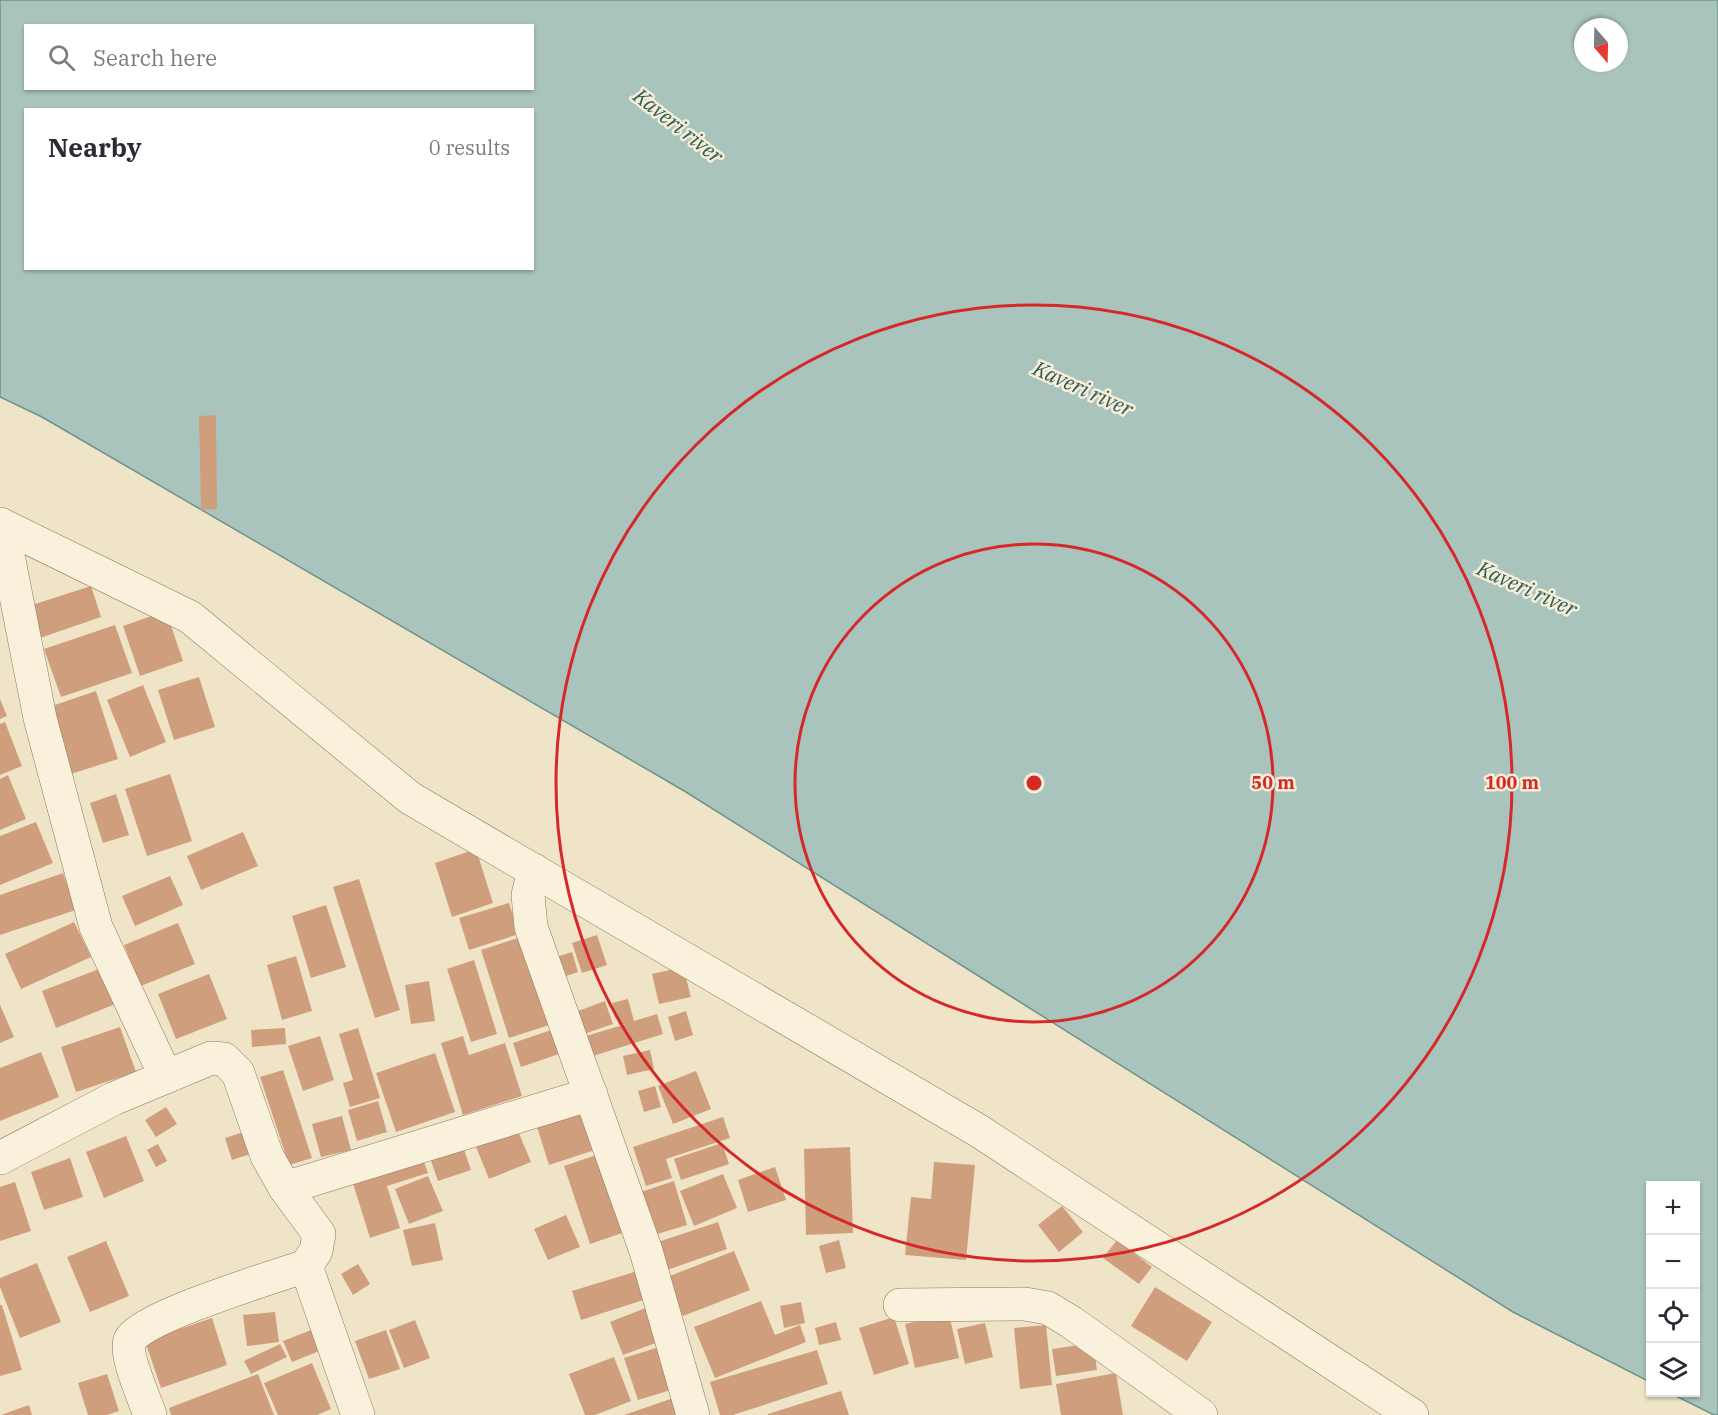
<!DOCTYPE html>
<html lang="en">
<head>
<meta charset="utf-8">
<style>
	:root { --surface:#fff; --page:#f7f7f7; --text:#2b2b33; --muted:#7c7c81; --line:#e1e1e2 }
	body { margin:0; font-family:"IBM Plex Serif",serif; background:var(--page); color:var(--text) }
	.controls { position:absolute; right:18px; bottom:18px; display:grid; overflow:hidden; border-radius:0px; box-shadow:0 2px 4px #0004 }
	.controls button { width:54px; height:54px; display:grid; place-items:center; padding:0; border:0; border-bottom:2px solid var(--line); background:var(--surface); color:var(--text); font:30px sans-serif }
	.compass { position:absolute; left:1574px; top:18px; width:54px; height:54px; border-radius:50%; background:var(--surface); box-shadow:0 2px 4px #0004; rotate:160deg }
	.list { margin:0; padding:0; list-style:none }
	h2 { display:flex; justify-content:space-between; align-items:center; height:78px; margin:0; padding:0 24px; font-size:26px }
	h2 small { font-size:20px; font-weight:400; color:var(--muted) }
	.icon { flex:none; width:33px; height:33px; fill:none; stroke:currentColor; stroke-width:2; stroke-linecap:round; stroke-linejoin:round }
	.map { position:relative; flex:none; width:1718px; height:1415px; overflow:hidden }
	.search { position:absolute; background:var(--surface); box-shadow:0 2px 4px #0004; left:24px; top:24px; width:510px; height:66px; display:flex; align-items:center; gap:15px; box-sizing:border-box; padding:0 21px; border-radius:0px; color:var(--muted); font-size:22px }
	.panel { position:absolute; background:var(--surface); box-shadow:0 2px 4px #0004; left:24px; top:108px; width:510px; height:162px; border-radius:0px }
	.map>svg:first-child { display:block }
	.water { fill:#a9c4bc; stroke:#6f938a; stroke-width:1.5; fill-rule:evenodd }
	.building { fill:#cf9f7d }
	.lines { fill:none; stroke-linecap:round; stroke-linejoin:round }
	.minor-casing { stroke:#8d765c; stroke-width:34 }
	.tertiary-casing { stroke:#8d765c; stroke-width:34 }
	.minor { stroke:#faf1dc; stroke-width:33 }
	.tertiary { stroke:#faf1dc; stroke-width:33 }
	.ring { fill:none; stroke:#d62828; stroke-width:3 }
	.labels { text-anchor:middle; stroke-width:5; stroke-linejoin:round; paint-order:stroke }
	.water-label { font-size:21px; font-style:italic; fill:#2f5d5a; stroke:#f7eed8 }
	.centre { fill:#d62828; stroke:#f7eed8; stroke-width:3 }
	.ring-label { font-size:18px; text-anchor:middle; font-weight:bold; fill:#d62828; stroke:#f7eed8; stroke-width:5; stroke-linejoin:round; paint-order:stroke }
</style>
</head>
<body>
<div class="map">
<svg width="1718" height="1415" viewBox="0 0 1718 1415">
	<rect width="100%" height="100%" fill="#f0e4c8"/>
	<path class="water" d="M0,0H1718V1415H1714L1670,1393L1696,1392V1186H1650V1382L1513,1312L686,792L42,417L0,397ZM26,26H532V88H26ZM1583,27H1619V63H1583ZM26,110H532V268H26Z"/>
	<g class="building">
		<polygon points="216,415 217,509 201,510 199,416"/>
		<polygon points="91,586 101,617 40,638 29,606"/>
		<polygon points="166,611 183,661 140,676 123,626"/>
		<polygon points="115,625 132,673 61,697 44,649"/>
		<polygon points="199,677 215,727 174,740 158,690"/>
		<polygon points="143,685 166,742 130,757 107,700"/>
		<polygon points="96,691 118,759 71,774 49,707"/>
		<polygon points="0,699 7,716 0,719"/>
		<polygon points="5,722 22,766 0,775 0,724"/>
		<polygon points="170,774 192,841 147,856 125,789"/>
		<polygon points="8,775 26,819 0,830 0,779"/>
		<polygon points="116,794 129,835 103,843 90,803"/>
		<polygon points="36,822 53,863 0,885 0,836"/>
		<polygon points="243,832 258,866 201,890 187,856"/>
		<polygon points="476,849 493,903 452,917 435,863"/>
		<polygon points="63,873 76,910 0,935 0,895"/>
		<polygon points="170,876 183,905 135,926 122,896"/>
		<polygon points="359,879 400,1010 375,1018 333,887"/>
		<polygon points="509,903 519,934 469,950 459,918"/>
		<polygon points="326,905 346,967 311,978 292,916"/>
		<polygon points="74,922 91,957 21,989 5,954"/>
		<polygon points="178,923 195,964 141,986 124,945"/>
		<polygon points="597,935 607,965 582,973 572,943"/>
		<polygon points="521,937 549,1025 509,1038 481,950"/>
		<polygon points="572,952 578,972 560,978 553,958"/>
		<polygon points="296,956 312,1011 282,1020 267,965"/>
		<polygon points="474,960 497,1034 471,1042 447,969"/>
		<polygon points="104,967 118,1003 56,1028 42,991"/>
		<polygon points="683,967 691,997 659,1004 652,974"/>
		<polygon points="209,974 227,1019 176,1039 158,994"/>
		<polygon points="429,981 435,1021 411,1024 405,985"/>
		<polygon points="628,999 634,1021 657,1014 663,1034 593,1056 586,1036 626,1024 619,1025 612,1003"/>
		<polygon points="605,1001 613,1024 578,1036 570,1014"/>
		<polygon points="0,1005 14,1037 0,1043"/>
		<polygon points="686,1011 693,1035 675,1041 668,1017"/>
		<polygon points="120,1027 136,1072 76,1092 61,1047"/>
		<polygon points="285,1028 286,1044 252,1047 251,1030"/>
		<polygon points="358,1028 380,1098 350,1107 343,1083 353,1080 339,1034"/>
		<polygon points="557,1028 565,1052 521,1067 513,1043"/>
		<polygon points="320,1036 334,1080 303,1091 288,1046"/>
		<polygon points="463,1036 469,1055 505,1043 522,1096 463,1115 441,1043"/>
		<polygon points="650,1050 654,1069 627,1075 623,1056"/>
		<polygon points="41,1052 59,1097 0,1121 0,1068"/>
		<polygon points="435,1053 455,1112 396,1132 376,1073"/>
		<polygon points="283,1070 312,1158 289,1165 260,1077"/>
		<polygon points="696,1071 711,1109 673,1124 658,1086"/>
		<polygon points="655,1086 661,1107 644,1112 638,1091"/>
		<polygon points="378,1101 387,1132 357,1141 348,1110"/>
		<polygon points="166,1107 177,1124 156,1137 145,1120"/>
		<polygon points="585,1108 598,1149 549,1165 536,1124"/>
		<polygon points="342,1116 351,1150 321,1157 312,1124"/>
		<polygon points="723,1117 730,1138 666,1159 672,1178 646,1186 633,1147"/>
		<polygon points="513,1119 531,1162 489,1179 472,1137"/>
		<polygon points="247,1131 254,1153 232,1160 225,1138"/>
		<polygon points="126,1136 144,1181 104,1198 86,1152"/>
		<polygon points="461,1141 471,1170 438,1181 428,1152"/>
		<polygon points="722,1143 729,1164 681,1180 674,1159"/>
		<polygon points="158,1144 167,1161 156,1167 147,1150"/>
		<polygon points="850,1147 853,1233 806,1235 804,1149"/>
		<polygon points="602,1153 628,1231 590,1244 564,1166"/>
		<polygon points="421,1154 428,1173 387,1186 400,1228 370,1238 351,1177"/>
		<polygon points="70,1158 83,1197 44,1210 31,1172"/>
		<polygon points="934,1162 975,1165 966,1260 905,1255 911,1197 931,1199"/>
		<polygon points="775,1167 786,1200 748,1212 738,1180"/>
		<polygon points="723,1174 737,1208 694,1226 680,1191"/>
		<polygon points="428,1176 443,1211 409,1224 395,1189"/>
		<polygon points="674,1181 687,1225 654,1235 641,1192"/>
		<polygon points="15,1182 31,1231 0,1241 0,1187"/>
		<polygon points="1062,1206 1083,1232 1059,1252 1038,1225"/>
		<polygon points="566,1215 580,1247 548,1260 534,1229"/>
		<polygon points="718,1222 727,1249 667,1270 658,1242"/>
		<polygon points="435,1223 443,1260 412,1266 403,1230"/>
		<polygon points="839,1240 846,1268 826,1273 819,1246"/>
		<polygon points="1117,1240 1152,1267 1139,1284 1103,1258"/>
		<polygon points="106,1241 129,1296 90,1312 67,1257"/>
		<polygon points="734,1251 750,1290 683,1316 667,1277"/>
		<polygon points="37,1263 61,1322 20,1338 0,1287 0,1278"/>
		<polygon points="358,1264 370,1284 353,1295 341,1274"/>
		<polygon points="644,1269 653,1297 581,1320 572,1291"/>
		<polygon points="1155,1287 1212,1322 1187,1361 1131,1326"/>
		<polygon points="761,1301 775,1335 800,1325 806,1342 715,1378 694,1327"/>
		<polygon points="801,1302 805,1323 784,1328 780,1306"/>
		<polygon points="0,1305 2,1305 22,1370 0,1376"/>
		<polygon points="648,1307 661,1341 623,1355 610,1322"/>
		<polygon points="275,1312 279,1342 247,1346 243,1315"/>
		<polygon points="949,1314 959,1358 915,1368 905,1324"/>
		<polygon points="894,1317 909,1364 874,1375 859,1328"/>
		<polygon points="212,1318 227,1365 161,1388 145,1341"/>
		<polygon points="415,1320 430,1358 404,1368 389,1330"/>
		<polygon points="836,1322 841,1340 819,1345 815,1328"/>
		<polygon points="985,1323 993,1357 965,1364 957,1329"/>
		<polygon points="1046,1325 1052,1385 1020,1389 1014,1328"/>
		<polygon points="319,1327 327,1348 292,1362 283,1341"/>
		<polygon points="386,1330 400,1369 369,1379 355,1341"/>
		<polygon points="1093,1343 1097,1370 1056,1376 1052,1349"/>
		<polygon points="280,1344 287,1357 251,1374 244,1361"/>
		<polygon points="659,1347 674,1389 638,1400 624,1358"/>
		<polygon points="817,1350 828,1384 733,1415 720,1415 710,1382"/>
		<polygon points="614,1357 631,1401 595,1415 585,1415 569,1374"/>
		<polygon points="312,1363 331,1409 317,1415 278,1415 264,1383"/>
		<polygon points="1116,1373 1123,1415 1061,1415 1056,1384"/>
		<polygon points="107,1374 119,1411 107,1415 88,1415 78,1383"/>
		<polygon points="258,1374 274,1415 171,1415 169,1408"/>
		<polygon points="841,1391 849,1415 768,1415 768,1414"/>
		<polygon points="682,1395 688,1415 624,1415"/>
		<polygon points="29,1405 32,1415 1,1415"/>
	</g>
	<g class="lines">
		<g class="minor-casing">
			<g id="minor">
				<polyline points="2,525 40,718 96,927 166,1077"/>
				<polyline points="534,870 528,895 531,927 646,1251 693,1415"/>
				<polyline points="0,1158 113,1099 211,1058 224,1059 238,1073 267,1156 285,1188 591,1094"/>
				<polyline points="306,1266 358,1415"/>
				<polyline points="900,1305 1025,1304 1048,1308 1071,1322 1201,1415"/>
				<path d="M150,1415C145,1400 124,1354 130,1340C141,1317 277,1276 306,1266L316,1251L319,1234L285,1188"/>
			</g>
		</g>
		<g class="tertiary-casing">
			<polyline id="tertiary" points="0,524 190,617 410,798 979,1131 1412,1415"/>
		</g>
		<use href="#minor" class="minor"/>
		<use href="#tertiary" class="tertiary"/>
	</g>
	<g class="ring">
		<circle cx="1034" cy="783" r="239"/>
		<circle cx="1034" cy="783" r="478"/>
	</g>
	<g class="labels">
		<g class="water-label">
			<text transform="translate(678 126) rotate(38)" y="7">Kaveri river</text>
			<text transform="translate(1083 389) rotate(24)" y="7">Kaveri river</text>
			<text transform="translate(1527 589) rotate(24)" y="7">Kaveri river</text>
		</g>
	</g>
	<circle cx="1034" cy="783" r="9" class="centre"/>
	<g class="ring-label">
		<text x="1273" y="789">50 m</text>
		<text x="1512" y="789">100 m</text>
	</g>
</svg>
<div class="controls">
<button>+</button>
<button>−</button>
<button><svg class="icon" aria-label="locate" viewBox="0 0 24 24"><circle cx="12" cy="12" r="6"/><path d="M12 2v4M12 18v4M2 12h4M18 12h4"/></svg></button>
<button><svg class="icon" aria-label="layers" viewBox="0 0 24 24"><path d="M12 4l9 5-9 5-9-5zM3 14l9 5 9-5"/></svg></button>
</div>
<svg class="compass" viewBox="-18 -18 36 36"><path d="M0-13l5 13h-10z" fill="#e53935"/><path d="M0 13l5-13h-10z" fill="#7c7c81"/></svg>
<div class="search"><svg class="icon" aria-label="search" viewBox="0 0 24 24"><circle cx="10" cy="10" r="6"/><path d="M15 15l6 6"/></svg>Search here</div>
<section class="panel">
<h2>Nearby<small>0 results</small></h2>
<ul class="list">
</ul>
</section>
</div>
</body>
</html>
